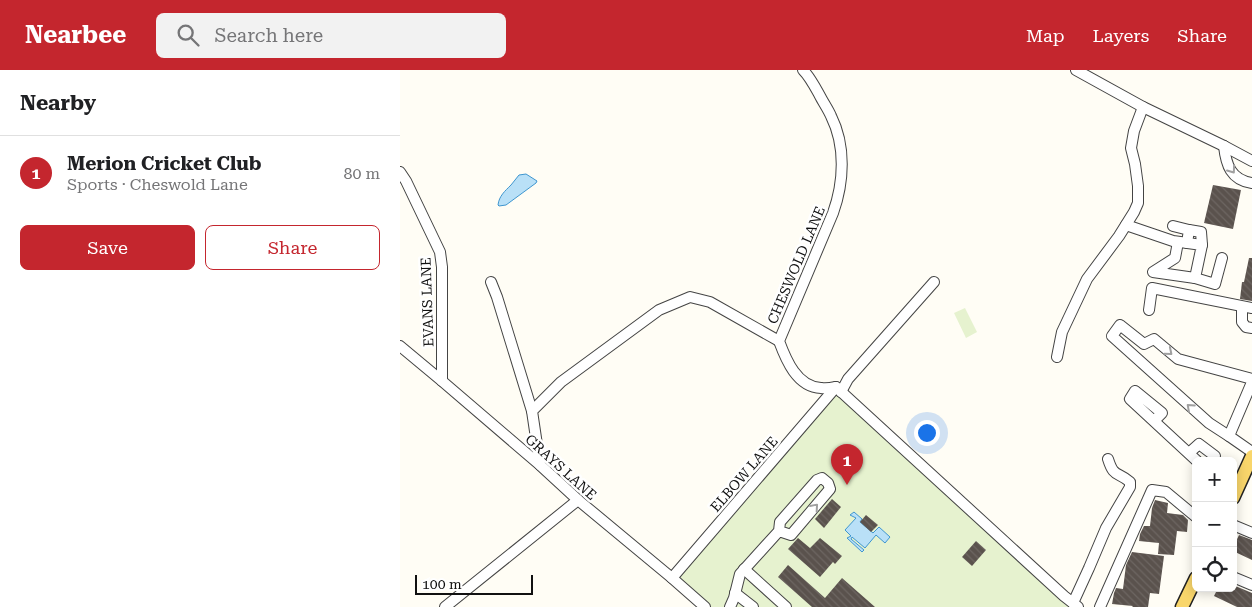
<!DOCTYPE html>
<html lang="en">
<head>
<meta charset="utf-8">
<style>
	:root { --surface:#fff; --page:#f2f2f2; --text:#202124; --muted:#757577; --line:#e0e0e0; --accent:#c4262e }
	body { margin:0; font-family:"Roboto Serif",serif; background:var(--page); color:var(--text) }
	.controls { position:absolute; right:15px; bottom:15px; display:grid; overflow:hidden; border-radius:8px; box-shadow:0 2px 12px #0003 }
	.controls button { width:45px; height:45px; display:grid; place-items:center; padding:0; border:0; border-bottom:1px solid var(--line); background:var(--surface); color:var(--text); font:25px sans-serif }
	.scale { position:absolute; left:15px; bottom:12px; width:118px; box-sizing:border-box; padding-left:5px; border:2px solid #111; border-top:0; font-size:14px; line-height:18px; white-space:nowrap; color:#111; -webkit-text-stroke:4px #fff; paint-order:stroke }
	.you { position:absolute; left:526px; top:362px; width:18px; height:18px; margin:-12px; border:4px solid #fff; border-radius:50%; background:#1a73e8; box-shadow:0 0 0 8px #1a73e833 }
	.badge { display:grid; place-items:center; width:32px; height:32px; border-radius:50%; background:var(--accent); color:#fff; font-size:16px; font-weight:700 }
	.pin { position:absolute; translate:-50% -41px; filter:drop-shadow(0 1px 2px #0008) }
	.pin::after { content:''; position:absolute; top:26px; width:18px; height:15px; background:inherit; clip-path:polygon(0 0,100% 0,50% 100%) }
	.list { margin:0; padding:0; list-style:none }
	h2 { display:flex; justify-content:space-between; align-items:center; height:65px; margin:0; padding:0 20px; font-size:21px }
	h2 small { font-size:16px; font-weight:400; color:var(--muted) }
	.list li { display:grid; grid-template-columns:32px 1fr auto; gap:15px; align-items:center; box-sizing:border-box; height:75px; padding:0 20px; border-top:1px solid var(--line) }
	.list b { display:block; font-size:19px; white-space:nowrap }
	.list p { margin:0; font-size:16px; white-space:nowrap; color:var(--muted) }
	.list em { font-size:16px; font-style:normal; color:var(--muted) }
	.actions { display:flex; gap:10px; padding:15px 20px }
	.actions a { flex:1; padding:11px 0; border:1px solid var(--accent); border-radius:8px; text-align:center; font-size:18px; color:var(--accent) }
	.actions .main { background:var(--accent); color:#fff }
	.icon { flex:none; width:28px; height:28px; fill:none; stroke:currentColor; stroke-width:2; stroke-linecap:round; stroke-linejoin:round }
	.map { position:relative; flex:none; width:852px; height:537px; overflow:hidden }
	header { display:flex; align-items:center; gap:30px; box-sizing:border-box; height:70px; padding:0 25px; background:var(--accent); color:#fff }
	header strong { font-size:24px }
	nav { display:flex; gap:28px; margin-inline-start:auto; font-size:18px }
	.search { width:350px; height:45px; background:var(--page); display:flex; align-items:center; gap:12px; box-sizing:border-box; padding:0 18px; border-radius:8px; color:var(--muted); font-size:19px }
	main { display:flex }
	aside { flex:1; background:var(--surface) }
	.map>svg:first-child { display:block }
	.pitch { fill:#e6f2cf }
	.water { fill:#b9e0f7; stroke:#3f96cf }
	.building { fill:url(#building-back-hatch) }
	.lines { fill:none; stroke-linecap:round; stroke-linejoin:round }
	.minor-casing { stroke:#444; stroke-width:12 }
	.major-casing { stroke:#222; stroke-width:15 }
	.minor { stroke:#fff; stroke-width:10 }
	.major { stroke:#f9d66b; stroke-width:12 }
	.oneway { stroke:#a0a0a0 }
	.labels { text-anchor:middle; stroke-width:5; stroke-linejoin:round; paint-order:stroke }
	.street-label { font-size:14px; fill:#111; stroke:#fff }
</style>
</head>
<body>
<header>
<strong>Nearbee</strong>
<div class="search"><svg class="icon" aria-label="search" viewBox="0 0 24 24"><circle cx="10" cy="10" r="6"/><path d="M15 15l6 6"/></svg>Search here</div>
<nav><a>Map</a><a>Layers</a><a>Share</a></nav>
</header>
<main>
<aside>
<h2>Nearby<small></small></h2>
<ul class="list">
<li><span class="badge">1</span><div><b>Merion Cricket Club</b><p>Sports · Cheswold Lane</p></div><em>80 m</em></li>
</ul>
<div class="actions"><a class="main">Save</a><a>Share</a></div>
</aside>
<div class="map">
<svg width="852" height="537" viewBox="0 0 852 537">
	<defs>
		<pattern id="building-back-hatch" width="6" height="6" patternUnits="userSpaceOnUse" patternTransform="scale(1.25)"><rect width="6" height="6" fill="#5a524d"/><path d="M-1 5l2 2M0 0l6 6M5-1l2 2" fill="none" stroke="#6d6662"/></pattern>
	</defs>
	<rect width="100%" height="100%" fill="#fffdf5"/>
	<g class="pitch">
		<polygon points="565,238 577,262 566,268 554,243"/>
		<polygon points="436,317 678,537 305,537 272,508"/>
	</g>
	<g class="water">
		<path d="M126,104L137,111L136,113L106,135L99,136L98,135C99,126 105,121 111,115C114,112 116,108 119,105Z"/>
		<polygon points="454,442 462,449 460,452 473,463 479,457 490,467 485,473 476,465 465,478 452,467 451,469 464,480 462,482 447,468 451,466 445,460 456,448 450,445"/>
	</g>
	<g class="building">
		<polygon points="813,115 841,120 833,159 804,153"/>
		<polygon points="849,188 852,188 852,231 840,229 842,212 844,212"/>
		<polygon points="432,429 441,437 424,458 415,449"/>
		<polygon points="755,430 768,433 767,443 783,445 788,450 787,462 777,461 774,485 758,484 759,473 739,471 740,464 744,456 750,456 752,438"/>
		<polygon points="466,445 478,455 471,462 460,452"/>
		<polygon points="839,465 852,470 852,490 833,481 833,478"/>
		<polygon points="398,468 410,478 420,468 442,486 435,494 433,492 420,507 388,479"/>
		<polygon points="576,471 586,480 572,496 562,487"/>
		<polygon points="732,482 764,486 759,524 750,523 748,537 732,537 733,536 712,534 714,523 716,518 723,519 726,495"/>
		<polygon points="388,495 425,528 442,508 475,537 412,537 378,507"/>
		<polygon points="833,515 852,523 852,537 837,537 814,526 818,518 833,518"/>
	</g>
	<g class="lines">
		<g class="minor-casing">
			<g id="minor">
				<path d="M403,0C410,7 415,17 420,26C423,32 428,39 431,46C446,76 444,112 433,143L379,271C386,290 397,317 421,318C426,319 431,318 436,317L664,526L678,537"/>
				<polyline points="676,0 743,37 824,76 852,91"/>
				<path d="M824,76C826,95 831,110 852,113"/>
				<polyline points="0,102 6,111 40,182 42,197 42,311"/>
				<polyline points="726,155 773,171 802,175 795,208 815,214 822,188"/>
				<polyline points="773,156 789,160 787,173"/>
				<polyline points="789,160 801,162 802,175"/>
				<polyline points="778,172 775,188 753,202 795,208"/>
				<polyline points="91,212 97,227 132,341"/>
				<polyline points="842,237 842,252 846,257 852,258"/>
				<polyline points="749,240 752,218 852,238"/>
				<polyline points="0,276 42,311 140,395 178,430 272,508 305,537"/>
				<polyline points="657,287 662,262 687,209 719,166 734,142 738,133 738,116 735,94 731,78 734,61 743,37"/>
				<polyline points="852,312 829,366 852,382"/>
				<polyline points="441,322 448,309 534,212"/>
				<polyline points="754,351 762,343 735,321 730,329 797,391"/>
				<polyline points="829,366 809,353 712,266 720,255 744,274 754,269 778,289 852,309"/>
				<polyline points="789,383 799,374 815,386 811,391"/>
				<polyline points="140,395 132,341 161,312 259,240 290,227 310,232 379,271"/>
				<polyline points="833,455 852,463"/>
				<polyline points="344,499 386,537"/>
				<polyline points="833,507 852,515"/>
				<polyline points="272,508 436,317"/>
				<polyline points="335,523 353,537"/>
				<path d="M673,533L689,498L706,458L730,417V412C717,401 714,408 708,389"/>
				<polyline points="45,537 178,430"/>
				<polyline points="330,537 334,528 340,504 379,461 380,452 417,410 422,408 428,413 430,419 391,465 379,461"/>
				<polyline points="700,537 752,420 766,422 796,447"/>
			</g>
		</g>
		<g class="major-casing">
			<g id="major">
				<polyline points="833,428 852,386"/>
				<polyline points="782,537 796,508"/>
			</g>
		</g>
		<use href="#minor" class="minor"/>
		<use href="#major" class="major"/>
	</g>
	<defs><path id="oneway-chevron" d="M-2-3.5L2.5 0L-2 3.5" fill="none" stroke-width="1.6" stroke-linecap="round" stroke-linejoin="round" transform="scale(1.25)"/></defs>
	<g class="oneway">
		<use href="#oneway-chevron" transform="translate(832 100) rotate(54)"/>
		<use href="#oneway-chevron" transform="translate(769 282) rotate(40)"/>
		<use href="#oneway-chevron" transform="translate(790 337) rotate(-138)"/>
		<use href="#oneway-chevron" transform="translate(415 437) rotate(-49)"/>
	</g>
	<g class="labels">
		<g class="street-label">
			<text transform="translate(396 195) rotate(-67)" y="5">CHESWOLD LANE</text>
			<text transform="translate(27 232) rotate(-92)" y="5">EVANS LANE</text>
			<text transform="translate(161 397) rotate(42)" y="5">GRAYS LANE</text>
			<text transform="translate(344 404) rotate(-49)" y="5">ELBOW LANE</text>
		</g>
	</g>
</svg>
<div class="controls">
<button>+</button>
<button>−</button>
<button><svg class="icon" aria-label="locate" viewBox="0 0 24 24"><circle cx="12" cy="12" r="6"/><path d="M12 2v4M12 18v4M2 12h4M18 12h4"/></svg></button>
</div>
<div class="scale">100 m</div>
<div class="you"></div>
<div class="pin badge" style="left:447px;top:415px">1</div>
</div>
</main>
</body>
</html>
